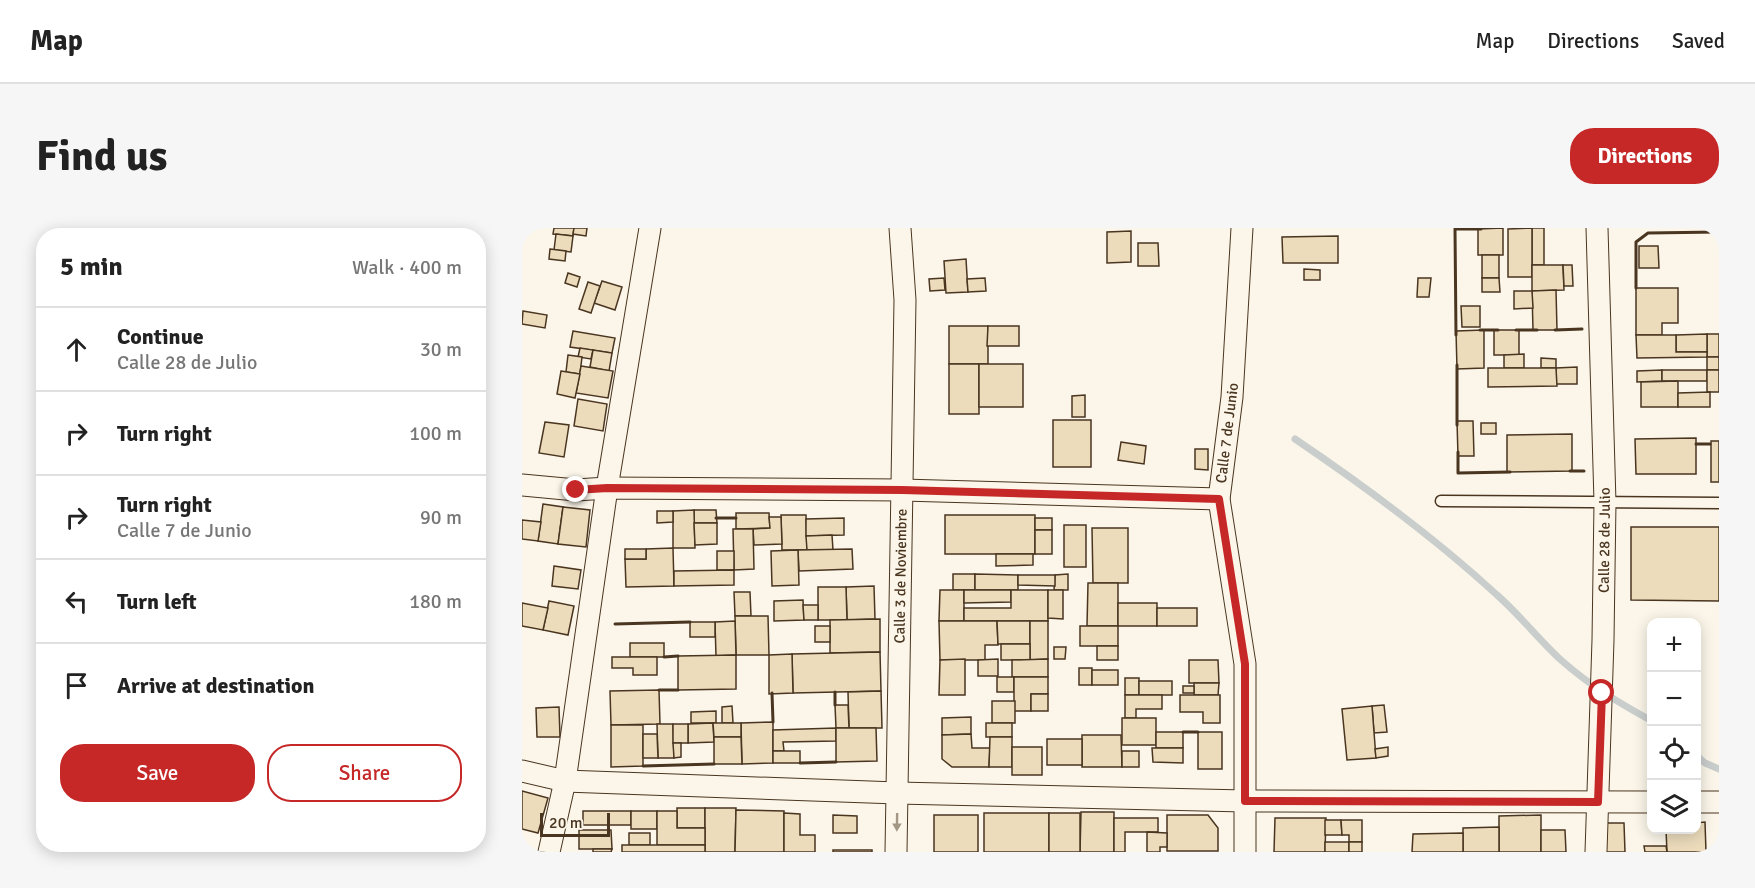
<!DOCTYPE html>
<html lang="en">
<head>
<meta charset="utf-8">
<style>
	:root { --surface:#fff; --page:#f6f6f6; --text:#222; --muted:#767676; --line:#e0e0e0; --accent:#c62828 }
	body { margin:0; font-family:Signika,sans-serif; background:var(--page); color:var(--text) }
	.controls { position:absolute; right:18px; bottom:18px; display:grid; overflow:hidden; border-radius:12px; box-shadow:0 3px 15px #0003 }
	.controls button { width:54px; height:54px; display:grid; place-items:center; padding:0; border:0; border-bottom:2px solid var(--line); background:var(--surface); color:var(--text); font:30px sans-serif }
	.scale { position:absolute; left:18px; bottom:15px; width:70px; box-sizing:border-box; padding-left:6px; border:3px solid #4a3520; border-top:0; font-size:16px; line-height:21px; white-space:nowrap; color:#4a3520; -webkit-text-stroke:4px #fbf6e9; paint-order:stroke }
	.stop { position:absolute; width:18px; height:18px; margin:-14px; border:4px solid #c62828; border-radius:50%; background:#fff }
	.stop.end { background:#c62828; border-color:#fff; box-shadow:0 2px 6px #0008 }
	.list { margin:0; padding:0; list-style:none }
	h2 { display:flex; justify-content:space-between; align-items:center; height:78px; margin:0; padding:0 24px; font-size:26px }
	h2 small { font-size:20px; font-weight:400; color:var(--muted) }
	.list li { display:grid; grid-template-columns:39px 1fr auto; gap:18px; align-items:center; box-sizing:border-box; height:84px; padding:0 24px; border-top:2px solid var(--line) }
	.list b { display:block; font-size:22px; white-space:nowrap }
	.list p { margin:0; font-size:20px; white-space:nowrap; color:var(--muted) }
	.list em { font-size:20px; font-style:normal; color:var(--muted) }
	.actions { display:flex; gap:12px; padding:18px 24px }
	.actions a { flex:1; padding:14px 0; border:2px solid var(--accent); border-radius:24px; text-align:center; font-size:21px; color:var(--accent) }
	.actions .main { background:var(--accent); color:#fff }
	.icon { flex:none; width:33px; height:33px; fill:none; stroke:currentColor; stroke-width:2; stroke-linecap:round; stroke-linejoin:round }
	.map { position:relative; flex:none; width:1197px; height:624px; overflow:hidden; border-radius:24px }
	header { display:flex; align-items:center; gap:36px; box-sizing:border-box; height:84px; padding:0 30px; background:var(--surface); border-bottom:2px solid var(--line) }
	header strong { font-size:28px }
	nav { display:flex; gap:33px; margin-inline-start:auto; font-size:21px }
	.intro { display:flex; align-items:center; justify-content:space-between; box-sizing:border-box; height:144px; padding:0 36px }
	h1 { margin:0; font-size:42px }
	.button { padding:15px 27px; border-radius:24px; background:var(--accent); color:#fff; font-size:21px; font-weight:700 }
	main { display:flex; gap:36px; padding:0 36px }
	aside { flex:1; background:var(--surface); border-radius:24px; box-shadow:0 3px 15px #0003 }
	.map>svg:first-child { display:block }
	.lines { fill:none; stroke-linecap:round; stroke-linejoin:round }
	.stream { stroke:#c9cecd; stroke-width:7 }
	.building { fill:#ecdcbc; stroke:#4a3520; stroke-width:1.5 }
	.lane-casing { stroke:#4a3520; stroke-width:13 }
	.street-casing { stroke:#4a3520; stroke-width:23 }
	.lane { stroke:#fbf6e9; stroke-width:10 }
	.street { stroke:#fbf6e9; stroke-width:21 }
	.wall { stroke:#4a3520; stroke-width:3 }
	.oneway { fill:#a29684 }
	.route { stroke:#c62828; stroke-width:8 }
	.labels { text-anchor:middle; stroke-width:4.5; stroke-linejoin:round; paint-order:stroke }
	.street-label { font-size:15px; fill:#4a3520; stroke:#fbf6e9 }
</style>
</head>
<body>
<header>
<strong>Map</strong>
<nav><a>Map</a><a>Directions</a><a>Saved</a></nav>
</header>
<div class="intro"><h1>Find us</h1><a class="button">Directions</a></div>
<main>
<aside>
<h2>5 min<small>Walk · 400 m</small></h2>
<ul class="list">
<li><svg class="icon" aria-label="ahead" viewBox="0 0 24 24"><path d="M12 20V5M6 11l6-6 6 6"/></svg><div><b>Continue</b><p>Calle 28 de Julio</p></div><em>30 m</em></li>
<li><svg class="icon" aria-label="right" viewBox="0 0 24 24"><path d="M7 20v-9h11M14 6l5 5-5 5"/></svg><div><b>Turn right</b></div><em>100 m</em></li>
<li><svg class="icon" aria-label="right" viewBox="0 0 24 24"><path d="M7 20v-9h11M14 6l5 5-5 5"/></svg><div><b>Turn right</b><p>Calle 7 de Junio</p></div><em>90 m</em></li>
<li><svg class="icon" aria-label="left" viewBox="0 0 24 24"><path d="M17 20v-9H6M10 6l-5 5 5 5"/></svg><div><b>Turn left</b></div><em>180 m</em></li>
<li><svg class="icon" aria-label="arrive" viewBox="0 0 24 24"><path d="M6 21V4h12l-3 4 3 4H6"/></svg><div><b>Arrive at destination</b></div></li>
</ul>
<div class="actions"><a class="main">Save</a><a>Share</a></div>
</aside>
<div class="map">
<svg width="1197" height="624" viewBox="0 0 1197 624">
	<rect width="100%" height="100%" fill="#fbf6e9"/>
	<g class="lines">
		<g class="stream">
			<path d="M773,211C844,259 912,309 975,367C998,387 1017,412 1039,432C1067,457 1097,475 1130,493"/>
			<polyline points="1174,527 1183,535 1197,541"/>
		</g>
	</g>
	<g class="building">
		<polygon points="32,0 52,0 51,8 31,6"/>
		<polygon points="52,0 65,0 64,8 51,6"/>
		<polygon points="981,0 981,27 956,27 956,1"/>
		<rect x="1010" y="0" width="12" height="37"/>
		<polygon points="1010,0 1010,49 986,49 986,1"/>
		<polygon points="609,3 609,34 585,35 585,4"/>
		<polygon points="34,6 51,8 49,24 32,22"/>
		<polygon points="816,8 816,35 761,35 760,9"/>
		<polygon points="616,15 636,15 637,38 616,38"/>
		<polygon points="1117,18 1136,18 1137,40 1117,40"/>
		<polygon points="28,21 44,23 43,33 27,31"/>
		<rect x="960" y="27" width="17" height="23"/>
		<polygon points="444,31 446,64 424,65 422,33"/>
		<polygon points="1010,37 1041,37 1042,62 1010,63"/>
		<polygon points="1041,37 1050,37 1051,58 1042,58"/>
		<polygon points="782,41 798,42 798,52 782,52"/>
		<polygon points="46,45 58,49 55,59 43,55"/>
		<polygon points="422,50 423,62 408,63 407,51"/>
		<polygon points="463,50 464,63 446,64 445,51"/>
		<polygon points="896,50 909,50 907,69 895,69"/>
		<polygon points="960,50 977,50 978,64 960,64"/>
		<polygon points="80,53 100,59 93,82 72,75"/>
		<polygon points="66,54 78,58 69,85 57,81"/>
		<polygon points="1114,60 1156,60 1156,95 1140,95 1140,107 1114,107"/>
		<polygon points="1034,62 1035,102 1011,102 1010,63"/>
		<polygon points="992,63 1010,63 1011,80 992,81"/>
		<polygon points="939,78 958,78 958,99 940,99"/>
		<polygon points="1,83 25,87 23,100 0,96"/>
		<rect x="427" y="98" width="39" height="38"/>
		<polygon points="466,98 497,98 497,118 465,118"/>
		<polygon points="962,102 962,140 935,141 934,103"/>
		<rect x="972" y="102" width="25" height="25"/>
		<polygon points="51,103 93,110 90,125 48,119"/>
		<rect x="1185" y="106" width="12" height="23"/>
		<polygon points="1185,106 1185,124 1154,124 1154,107"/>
		<polygon points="1114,107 1154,107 1154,124 1185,124 1185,129 1115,130"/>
		<polygon points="58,120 71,122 69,131 56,129"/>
		<polygon points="71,122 90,125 87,143 68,139"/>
		<polygon points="1002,126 1002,140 982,140 982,127"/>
		<polygon points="46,127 60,129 58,146 44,144"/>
		<rect x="1185" y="129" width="12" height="13"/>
		<polygon points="1019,130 1034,131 1034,140 1019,140"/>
		<rect x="427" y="136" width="30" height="50"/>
		<rect x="457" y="136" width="44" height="43"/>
		<polygon points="59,138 91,143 86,170 54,165"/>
		<polygon points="1055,139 1055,156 1034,156 1034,140"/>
		<polygon points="966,140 1034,140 1035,158 966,159"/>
		<polygon points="1140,142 1140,153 1115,154 1115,143"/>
		<rect x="1140" y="142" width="45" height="11"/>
		<rect x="1185" y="142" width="12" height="22"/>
		<polygon points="39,143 58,146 53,170 35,166"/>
		<polygon points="1156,153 1156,179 1119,179 1119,154"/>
		<polygon points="1188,164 1188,179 1156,179 1156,165"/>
		<polygon points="563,167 563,189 550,189 550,168"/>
		<polygon points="56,171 85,176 81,203 52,198"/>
		<rect x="531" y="192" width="38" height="47"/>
		<polygon points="935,193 951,193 952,228 936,228"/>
		<polygon points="23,194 47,197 42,229 17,225"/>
		<rect x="959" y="195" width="15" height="11"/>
		<polygon points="1050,206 1050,243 985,244 985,207"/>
		<polygon points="1174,210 1174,246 1114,246 1113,211"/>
		<rect x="1189" y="213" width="8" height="41"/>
		<polygon points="599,214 624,218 622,236 596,232"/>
		<polygon points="673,221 686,221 686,242 673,241"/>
		<polygon points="21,276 41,279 36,316 16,313"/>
		<polygon points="41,279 68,282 64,319 36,316"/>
		<polygon points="172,282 194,282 195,295 172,295"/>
		<polygon points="172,282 173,320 151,320 151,283"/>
		<polygon points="135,283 151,283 151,294 135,295"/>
		<polygon points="214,285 247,285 248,300 214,301"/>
		<polygon points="259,287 284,287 285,322 260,322"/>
		<rect x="423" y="287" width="90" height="39"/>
		<polygon points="247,289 259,289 260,316 232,317 231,301 248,300"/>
		<polygon points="322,290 322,307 284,308 284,291"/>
		<rect x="513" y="290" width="17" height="12"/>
		<polygon points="0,292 19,294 16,313 0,311"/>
		<polygon points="172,295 195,295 195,316 173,317"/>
		<rect x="542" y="297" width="22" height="42"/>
		<polygon points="1109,299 1197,299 1197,373 1109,372"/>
		<polygon points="570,300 606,300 606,355 571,355"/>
		<polygon points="211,301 231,301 232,341 212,342"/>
		<rect x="513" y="302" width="17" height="24"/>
		<polygon points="310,307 311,322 285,322 284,308"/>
		<polygon points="151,320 152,358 104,359 103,331 124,331 124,321"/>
		<rect x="103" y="321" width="21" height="10"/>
		<polygon points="330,321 331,341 277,343 276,322"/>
		<polygon points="276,322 277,357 250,358 249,323"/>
		<rect x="195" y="323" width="17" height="19"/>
		<polygon points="474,326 511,326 511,337 474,338"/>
		<polygon points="32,338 59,342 56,361 30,358"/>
		<polygon points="212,342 212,357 152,358 152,343"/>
		<rect x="431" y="346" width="22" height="16"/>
		<polygon points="453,346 496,347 496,362 453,362"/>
		<polygon points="546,346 546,362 532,362 533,347"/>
		<polygon points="496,347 533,347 533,358 496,357"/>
		<polygon points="566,355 596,355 596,398 565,398"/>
		<polygon points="352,358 353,391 325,392 324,359"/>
		<polygon points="296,359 324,359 325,392 296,392"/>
		<polygon points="418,362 442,362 442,393 417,393"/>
		<polygon points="442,362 489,362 489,374 442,375"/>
		<polygon points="489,362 526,362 526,393 442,393 442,380 489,380"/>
		<polygon points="526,362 541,362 541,391 526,390"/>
		<polygon points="212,364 228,364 229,388 213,388"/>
		<polygon points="281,372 282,392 252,393 252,373"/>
		<polygon points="27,373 52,378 46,407 21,402"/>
		<polygon points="0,375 26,380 21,402 0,398"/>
		<rect x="596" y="375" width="39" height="23"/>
		<polygon points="281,377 296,377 296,392 282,392"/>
		<rect x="635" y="380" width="40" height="18"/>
		<polygon points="213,388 246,388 247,427 214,427"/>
		<polygon points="358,391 358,424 308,425 308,392"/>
		<polygon points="213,393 214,427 194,428 193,394"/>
		<polygon points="417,393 475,393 476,417 463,417 463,432 418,432"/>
		<polygon points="475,393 508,393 508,416 476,416"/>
		<polygon points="508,393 526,393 526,431 508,432"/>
		<rect x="168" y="394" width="25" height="15"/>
		<rect x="293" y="398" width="15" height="16"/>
		<rect x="558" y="398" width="38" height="20"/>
		<rect x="108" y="415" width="34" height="14"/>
		<rect x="479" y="416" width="29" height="16"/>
		<rect x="575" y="418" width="21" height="14"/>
		<polygon points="532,419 544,419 543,431 532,431"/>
		<polygon points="358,424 359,463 271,465 270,426"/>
		<polygon points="270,426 271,465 247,466 247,427"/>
		<polygon points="214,427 214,461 156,462 156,428"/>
		<polygon points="90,429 135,429 135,447 111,447 111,440 90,440"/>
		<polygon points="443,431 443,467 417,467 418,432"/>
		<polygon points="476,431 476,448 456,448 456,432"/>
		<polygon points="526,431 526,449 490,449 490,432"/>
		<polygon points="667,432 696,432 697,455 667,455"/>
		<rect x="557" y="440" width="13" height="17"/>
		<rect x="570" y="442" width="26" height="15"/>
		<rect x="475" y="449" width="17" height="15"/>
		<polygon points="492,449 526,449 526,466 509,466 509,483 492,483"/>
		<rect x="603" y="450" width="14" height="17"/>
		<rect x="617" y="453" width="33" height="14"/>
		<polygon points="672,455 697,455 696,467 672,467"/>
		<rect x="661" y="458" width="11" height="7"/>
		<polygon points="137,462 138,496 89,497 88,463"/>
		<polygon points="359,463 360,500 327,500 326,464"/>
		<rect x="509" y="466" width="17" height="17"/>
		<polygon points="603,467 640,467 640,481 614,481 614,490 603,490"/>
		<polygon points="658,467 698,467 698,495 681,495 681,484 658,484"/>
		<rect x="470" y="473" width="23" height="22"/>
		<polygon points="313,477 326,477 327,500 314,500"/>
		<polygon points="862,477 865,504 852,505 850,478"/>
		<polygon points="210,478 211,495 200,495 200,479"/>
		<polygon points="850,478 854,530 825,532 820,481"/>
		<polygon points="37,479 38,509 15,509 14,480"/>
		<polygon points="194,483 194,495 169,495 169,484"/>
		<polygon points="449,489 449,506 420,507 420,490"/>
		<rect x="600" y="490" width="34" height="27"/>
		<polygon points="251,494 251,535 220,536 219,495"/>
		<polygon points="191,495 192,514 166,515 166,496"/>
		<polygon points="191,495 219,495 219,509 192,509"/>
		<rect x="464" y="495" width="26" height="14"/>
		<polygon points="135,496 151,496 152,530 136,530"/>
		<rect x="151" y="496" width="15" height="19"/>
		<polygon points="89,497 121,497 121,538 89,539"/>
		<polygon points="314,500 314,513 261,514 262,523 251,523 251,502"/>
		<polygon points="314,500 354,500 355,533 314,534"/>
		<rect x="634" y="504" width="27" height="16"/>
		<rect x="676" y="504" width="24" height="37"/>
		<polygon points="121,506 135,506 136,530 121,530"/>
		<polygon points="449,506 450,520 468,520 467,539 430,539 420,531 420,507"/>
		<polygon points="560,507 599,507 600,539 560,539"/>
		<polygon points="192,509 219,509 220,536 192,536"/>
		<polygon points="468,509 490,509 490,539 467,539"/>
		<rect x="525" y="511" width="35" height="26"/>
		<polygon points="151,515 159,515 159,529 152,530"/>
		<rect x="490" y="519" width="30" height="28"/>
		<polygon points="866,519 866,528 854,530 853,521"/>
		<polygon points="630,520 661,520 661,535 631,534"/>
		<rect x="251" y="523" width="27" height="12"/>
		<rect x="600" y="523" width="17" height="16"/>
		<polygon points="0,563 26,570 16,605 0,601"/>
		<rect x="155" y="580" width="28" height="20"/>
		<polygon points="183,580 214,580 213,624 183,624"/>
		<polygon points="214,582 262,583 262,624 213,624"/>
		<rect x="61" y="583" width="48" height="14"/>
		<rect x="109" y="583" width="26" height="18"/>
		<polygon points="135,583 155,583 155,600 183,600 183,617 135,617"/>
		<polygon points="559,584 592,584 592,624 558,624"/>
		<polygon points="262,585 278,586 278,607 293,607 293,624 262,624"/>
		<rect x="462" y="585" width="65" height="39"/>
		<rect x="527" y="585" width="31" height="39"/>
		<polygon points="311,587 335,588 335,605 311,605"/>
		<rect x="412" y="587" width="44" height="37"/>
		<polygon points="645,587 686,587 696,600 696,623 645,623"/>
		<polygon points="1019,587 1019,624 977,624 977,588"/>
		<polygon points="592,590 636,590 636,604 603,604 603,624 592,624"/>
		<polygon points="753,590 804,590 803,624 752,624"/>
		<polygon points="803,592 819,592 820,607 803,607"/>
		<polygon points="819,592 840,592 840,614 827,614 827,607 820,607"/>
		<polygon points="1183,594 1184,624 1145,624 1144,602 1174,602 1174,595"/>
		<polygon points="1082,595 1102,595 1103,624 1083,624"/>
		<polygon points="977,599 977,624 941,624 941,600"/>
		<polygon points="57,602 89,602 90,621 57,621"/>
		<polygon points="1019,602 1043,602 1044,624 1019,624"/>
		<polygon points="625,604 645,605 645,619 638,619 638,624 625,624"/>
		<rect x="107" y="605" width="21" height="12"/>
		<polygon points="941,605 941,624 890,624 891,606"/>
		<rect x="803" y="614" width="24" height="10"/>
		<rect x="827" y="614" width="13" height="10"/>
		<rect x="100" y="617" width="83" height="7"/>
		<polygon points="1122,618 1144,618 1145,624 1123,624"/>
		<polygon points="71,621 90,621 89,624 71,624"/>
		<rect x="311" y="622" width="39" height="2"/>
	</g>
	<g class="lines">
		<g class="lane-casing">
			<polyline id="lane" points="919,273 1197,275"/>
		</g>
		<g class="street-casing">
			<g id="street">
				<polyline points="720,0 710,169 697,271 723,436 723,624"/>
				<polyline points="0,257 54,262 85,260 380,262 697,271"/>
				<polyline points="0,543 43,553 375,565 723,573 1130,574"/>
				<polyline points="1174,574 1197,574"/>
				<polyline points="27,624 43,553 85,260 128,0"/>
				<path id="s1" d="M374,624L383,72L378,0"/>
				<path id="s2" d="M1074,624L1081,412L1083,274L1075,0"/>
			</g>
		</g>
		<use href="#lane" class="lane"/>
		<use href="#street" class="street"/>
		<g class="wall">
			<polyline points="1114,60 1114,14 1126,5 1197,4"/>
			<polyline points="958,102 976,102"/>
			<polyline points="994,102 1015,102"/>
			<polyline points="1033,102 1060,101"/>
			<polyline points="934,107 933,1 959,1"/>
			<polyline points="935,137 935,197"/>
			<polyline points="1174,216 1188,216"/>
			<polyline points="936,224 936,245 988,244"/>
			<polyline points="1048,243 1062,243"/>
			<polyline points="194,290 214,290"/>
			<polyline points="93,396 168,394"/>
			<polyline points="142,429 156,428"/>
			<polyline points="137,462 156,462"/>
			<polyline points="313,464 313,477"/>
			<polyline points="250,465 251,494"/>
			<polyline points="661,504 676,504"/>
			<polyline points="278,535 314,534"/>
			<polyline points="121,538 192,536"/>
		</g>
	</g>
	<defs><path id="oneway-solid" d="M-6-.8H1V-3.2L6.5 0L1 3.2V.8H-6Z" transform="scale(1.5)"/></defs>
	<use class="oneway" href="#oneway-solid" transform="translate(375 594) rotate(91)"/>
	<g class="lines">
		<polyline class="route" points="54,262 85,260 380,262 697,271 723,436 723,573 1076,574 1080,465"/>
	</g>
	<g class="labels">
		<g class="street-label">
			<text transform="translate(705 205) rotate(-83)" y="5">Calle 7 de Junio</text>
			<text dy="5" stroke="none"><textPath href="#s2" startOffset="312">Calle 28 de Julio</textPath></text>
			<text dy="5" stroke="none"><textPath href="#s1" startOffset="276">Calle 3 de Noviembre</textPath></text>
		</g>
	</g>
</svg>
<div class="controls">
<button>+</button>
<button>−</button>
<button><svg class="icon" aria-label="locate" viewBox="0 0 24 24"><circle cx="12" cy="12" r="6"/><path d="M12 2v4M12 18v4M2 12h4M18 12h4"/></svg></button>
<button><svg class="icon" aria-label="layers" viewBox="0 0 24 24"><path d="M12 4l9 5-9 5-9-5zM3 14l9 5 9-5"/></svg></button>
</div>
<div class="scale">20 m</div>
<div class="stop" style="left:1080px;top:465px"></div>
<div class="stop end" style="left:54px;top:262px"></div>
</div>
</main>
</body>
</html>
